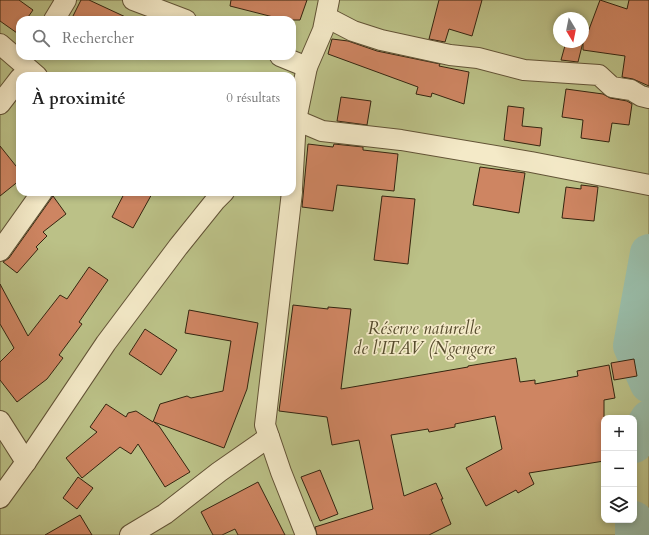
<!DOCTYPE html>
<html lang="fr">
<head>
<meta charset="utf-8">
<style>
	:root { --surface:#fff; --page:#f2f2f2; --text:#222; --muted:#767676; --line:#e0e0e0 }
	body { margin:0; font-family:Cardo,serif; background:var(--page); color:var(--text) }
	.controls { position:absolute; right:12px; bottom:12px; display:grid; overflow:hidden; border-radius:8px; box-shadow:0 2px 6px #0003 }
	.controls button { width:36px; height:36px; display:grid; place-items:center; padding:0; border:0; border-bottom:1px solid var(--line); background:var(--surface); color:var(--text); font:20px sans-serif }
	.compass { position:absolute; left:553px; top:12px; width:36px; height:36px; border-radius:50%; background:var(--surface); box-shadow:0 2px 6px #0003; rotate:170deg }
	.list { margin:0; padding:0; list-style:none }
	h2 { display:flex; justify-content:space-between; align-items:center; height:52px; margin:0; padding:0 16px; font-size:17px }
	h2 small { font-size:13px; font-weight:400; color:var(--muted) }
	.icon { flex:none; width:22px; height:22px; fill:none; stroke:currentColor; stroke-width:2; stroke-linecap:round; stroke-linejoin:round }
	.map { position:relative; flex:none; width:649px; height:535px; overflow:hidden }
	.search { position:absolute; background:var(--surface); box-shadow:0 2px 6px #0003; left:16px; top:16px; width:280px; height:44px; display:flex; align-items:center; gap:10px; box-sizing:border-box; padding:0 14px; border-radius:12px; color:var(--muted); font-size:15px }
	.panel { position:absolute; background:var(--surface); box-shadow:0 2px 6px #0003; left:16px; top:72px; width:280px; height:124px; border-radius:12px }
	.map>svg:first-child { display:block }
	.green { fill:#bbc187; stroke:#78724b; fill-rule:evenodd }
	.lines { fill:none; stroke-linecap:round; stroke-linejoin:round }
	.river { stroke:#99bda9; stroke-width:38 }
	.building { fill:#ce8562; stroke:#34240f }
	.minor-casing { stroke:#625336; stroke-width:22 }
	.minor { stroke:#f4eac8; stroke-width:20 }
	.labels { text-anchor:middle; stroke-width:3.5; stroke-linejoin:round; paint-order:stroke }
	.park-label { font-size:17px; font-style:italic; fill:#564b2d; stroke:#f4eac8 }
</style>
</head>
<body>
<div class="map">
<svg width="649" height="535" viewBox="0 0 649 535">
	<rect width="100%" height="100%" fill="#eedfab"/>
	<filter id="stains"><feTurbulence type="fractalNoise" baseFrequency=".005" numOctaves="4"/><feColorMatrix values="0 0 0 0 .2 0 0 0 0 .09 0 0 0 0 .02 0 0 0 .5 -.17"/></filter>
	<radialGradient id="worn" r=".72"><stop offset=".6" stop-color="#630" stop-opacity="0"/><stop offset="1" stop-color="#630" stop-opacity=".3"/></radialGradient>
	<path class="green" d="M0,0H649V535H0ZM559,18H583V42H559ZM20,20H292V56H20ZM20,76H292V192H20ZM604,418H634V520H604Z"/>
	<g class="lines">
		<g class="river">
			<polyline points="649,253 632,346 649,384"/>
			<polyline points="634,444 649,419"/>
			<polyline points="634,520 634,535"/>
		</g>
	</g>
	<g class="building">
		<polygon points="0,0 19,0 33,10 26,20 20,20 20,28 17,33 0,21"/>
		<polygon points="81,0 89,0 132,20 71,20"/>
		<polygon points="231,0 307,0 300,20 285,20 230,6"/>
		<polygon points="439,0 482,0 472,36 449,29 445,42 429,39"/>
		<polygon points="600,0 627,9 629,0 649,0 649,86 633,79 622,77 625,56 583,50 583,42 578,62 561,60 566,42 583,42 583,30 588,32"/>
		<polygon points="332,39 348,41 377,51 440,64 439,66 469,72 464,104 432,93 431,97 416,94 418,87 328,54"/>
		<polygon points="566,89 603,94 610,98 627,101 632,104 629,125 612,123 609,142 581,138 583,120 562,117"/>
		<polygon points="341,97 371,101 367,125 337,121"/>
		<polygon points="508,106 524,108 522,126 542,128 540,146 504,140"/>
		<polygon points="308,144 333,147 334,144 363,147 363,150 398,154 394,191 337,185 333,211 302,207"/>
		<polygon points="0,146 20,171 20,180 0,196"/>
		<polygon points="480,167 525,173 519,213 473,205"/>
		<polygon points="581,185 598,187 594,221 562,218 566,187 581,189"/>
		<polygon points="125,192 153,192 133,228 112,217"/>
		<polygon points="53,196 66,214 43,232 47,236 36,247 38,249 17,273 3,262 9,258"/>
		<polygon points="382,196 415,199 408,264 374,260"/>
		<polygon points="89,267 108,280 79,322 82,324 59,355 63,358 47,379 17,402 0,380 0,362 14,348 0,324 0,284 28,336 60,295 67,299"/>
		<polygon points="293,305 328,309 328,307 351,309 341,389 468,367 468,366 516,358 520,382 535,380 535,384 578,376 577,371 609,365 615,398 604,400 604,461 529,473 534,484 518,493 516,490 486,506 466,468 502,449 495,416 455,424 455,427 429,432 428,429 391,435 404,496 436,483 443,499 441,499 451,524 429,535 317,535 315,527 373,509 359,440 332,445 327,417 279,411"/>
		<polygon points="189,310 258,323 247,389 224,448 154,422 159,426 190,472 165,487 138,444 131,454 120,447 82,478 66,458 97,432 90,427 106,404 126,417 128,413 136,411 153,422 160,404 187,396 191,398 223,391 231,341 185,333"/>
		<polygon points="145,329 177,350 161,375 129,354"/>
		<polygon points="634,359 637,376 614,380 611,363"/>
		<polygon points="320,470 338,514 320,521 301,477"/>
		<polygon points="78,477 93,488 77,509 63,498"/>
		<polygon points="258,482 285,535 238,535 235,529 222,535 213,535 201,512"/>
		<polygon points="80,515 92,535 45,535"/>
	</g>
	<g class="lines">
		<g class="minor-casing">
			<g id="minor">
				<polyline points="133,0 186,20"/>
				<polyline points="326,17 353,31 381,40 450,55 478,58 524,70 599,75 612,87 631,90 641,96 649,98"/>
				<polyline points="54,20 66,0"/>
				<polyline points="0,44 37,76"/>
				<polyline points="280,56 307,67"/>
				<polyline points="0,104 20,78"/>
				<polyline points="296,120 322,131 401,140 531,162 649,185"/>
				<polyline points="292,188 296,120 307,67 323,30 329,0"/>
				<polyline points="292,192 265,425 281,472 306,535"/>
				<polyline points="0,251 42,192"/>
				<polyline points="0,421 26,462"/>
				<polyline points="0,498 26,462 106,343 178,247 215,201 224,192"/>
				<polyline points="130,535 165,514 219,472 269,437"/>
			</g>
		</g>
		<use href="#minor" class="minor"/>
	</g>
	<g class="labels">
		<g class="park-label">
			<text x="424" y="334">Réserve naturelle<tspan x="424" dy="20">de l'ITAV (Ngengere</tspan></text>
		</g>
	</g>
	<rect width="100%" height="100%" filter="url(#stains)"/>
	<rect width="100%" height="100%" fill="url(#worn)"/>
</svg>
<div class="controls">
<button>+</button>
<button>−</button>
<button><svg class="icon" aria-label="layers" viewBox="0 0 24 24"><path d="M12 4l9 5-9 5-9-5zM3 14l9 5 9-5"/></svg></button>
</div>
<svg class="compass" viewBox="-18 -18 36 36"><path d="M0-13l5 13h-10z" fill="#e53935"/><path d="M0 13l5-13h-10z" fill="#767676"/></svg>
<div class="search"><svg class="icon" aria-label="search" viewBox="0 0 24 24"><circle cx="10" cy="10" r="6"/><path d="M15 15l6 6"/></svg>Rechercher</div>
<section class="panel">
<h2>À proximité<small>0 résultats</small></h2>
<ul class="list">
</ul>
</section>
</div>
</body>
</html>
